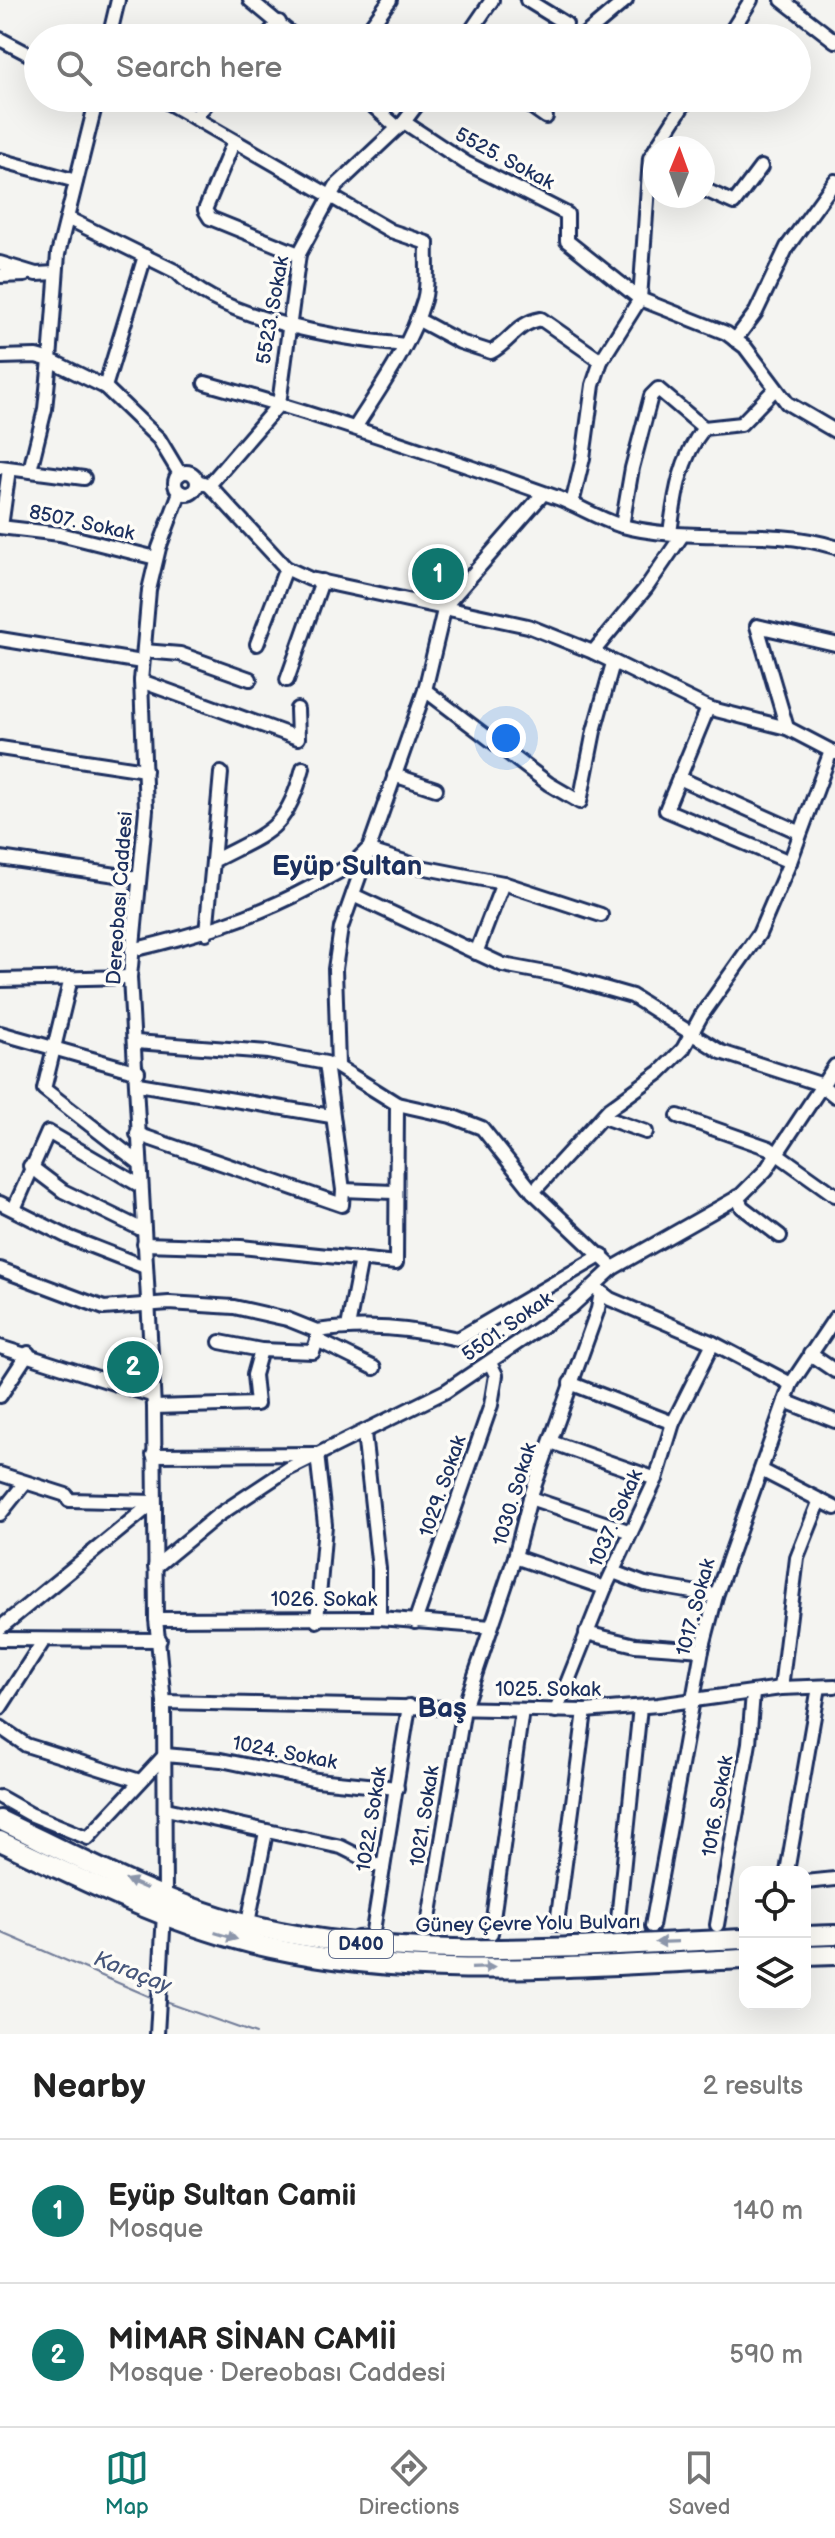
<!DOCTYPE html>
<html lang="en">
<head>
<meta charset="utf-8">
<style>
	:root { --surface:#fff; --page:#f2f2f2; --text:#222; --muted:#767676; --line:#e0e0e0; --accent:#0f766e }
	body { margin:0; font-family:"Balsamiq Sans",sans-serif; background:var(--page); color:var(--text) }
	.controls { position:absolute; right:24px; bottom:24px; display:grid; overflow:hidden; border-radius:16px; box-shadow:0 8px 32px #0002 }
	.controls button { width:72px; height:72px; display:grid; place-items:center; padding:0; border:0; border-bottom:2px solid var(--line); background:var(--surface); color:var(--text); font:40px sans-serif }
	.compass { position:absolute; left:643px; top:136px; width:72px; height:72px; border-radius:50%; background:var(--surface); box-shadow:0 8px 32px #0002; rotate:1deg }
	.you { position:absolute; left:506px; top:738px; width:28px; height:28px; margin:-20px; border:6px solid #fff; border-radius:50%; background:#1a73e8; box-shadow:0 0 0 12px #1a73e833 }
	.badge { display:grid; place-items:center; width:52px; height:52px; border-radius:50%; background:var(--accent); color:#fff; font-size:26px; font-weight:700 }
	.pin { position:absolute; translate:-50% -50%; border:4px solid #fff; box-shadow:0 2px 8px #0006 }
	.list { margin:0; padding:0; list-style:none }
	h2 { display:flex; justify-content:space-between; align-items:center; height:104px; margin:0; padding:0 32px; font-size:34px }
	h2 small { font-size:26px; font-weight:400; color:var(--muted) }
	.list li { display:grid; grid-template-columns:52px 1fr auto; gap:24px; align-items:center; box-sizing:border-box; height:144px; padding:0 32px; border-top:2px solid var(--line) }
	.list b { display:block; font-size:30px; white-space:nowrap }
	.list p { margin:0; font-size:26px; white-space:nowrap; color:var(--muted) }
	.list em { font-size:26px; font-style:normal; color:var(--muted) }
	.icon { flex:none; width:44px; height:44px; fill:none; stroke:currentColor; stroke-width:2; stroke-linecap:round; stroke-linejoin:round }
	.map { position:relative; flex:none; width:835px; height:2034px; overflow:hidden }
	.search { position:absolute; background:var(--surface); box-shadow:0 8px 32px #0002; left:24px; right:24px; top:24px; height:88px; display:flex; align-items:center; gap:20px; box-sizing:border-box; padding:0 28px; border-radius:44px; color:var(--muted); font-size:30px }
	.sheet { height:392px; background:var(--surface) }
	nav { display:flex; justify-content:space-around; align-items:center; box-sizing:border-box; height:112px; border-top:2px solid var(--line); background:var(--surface); font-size:22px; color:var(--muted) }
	nav a { display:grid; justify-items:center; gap:4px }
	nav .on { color:var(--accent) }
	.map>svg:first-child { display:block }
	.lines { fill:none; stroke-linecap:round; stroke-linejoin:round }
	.stream { stroke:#717c98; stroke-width:2 }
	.minor-casing { stroke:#1b2f5e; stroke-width:18 }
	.highway-casing { stroke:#1b2f5e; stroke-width:24 }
	.minor { stroke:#fdfcf7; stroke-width:12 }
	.highway { stroke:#fdfcf7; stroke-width:18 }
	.oneway { fill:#8c96aa }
	.labels { text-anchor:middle; stroke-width:7; stroke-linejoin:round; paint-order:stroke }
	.shield { fill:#fdfcf7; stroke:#5f6c8c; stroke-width:2 }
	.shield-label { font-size:18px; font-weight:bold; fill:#1b2f5e }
	.street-label { font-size:20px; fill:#1b2f5e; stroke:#fdfcf7 }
	.water-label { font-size:22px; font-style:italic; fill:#46567b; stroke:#fdfcf7 }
	.district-label { font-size:28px; font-weight:bold; fill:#1b2f5e; stroke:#fdfcf7 }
</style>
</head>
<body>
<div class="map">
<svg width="835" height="2034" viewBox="0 0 835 2034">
	<rect width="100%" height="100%" fill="#f4f4f1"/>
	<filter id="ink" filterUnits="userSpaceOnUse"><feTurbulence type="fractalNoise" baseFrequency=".0125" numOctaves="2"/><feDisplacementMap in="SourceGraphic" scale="16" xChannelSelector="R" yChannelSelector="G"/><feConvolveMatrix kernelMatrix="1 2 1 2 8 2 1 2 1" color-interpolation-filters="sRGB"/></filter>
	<g filter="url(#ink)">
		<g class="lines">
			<g class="stream">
				<polyline points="0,1932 153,1998"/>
				<polyline points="163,2001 256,2034"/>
			</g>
			<g class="minor-casing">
				<g id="minor">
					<polyline points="250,0 296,38"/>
					<polyline points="527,0 566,24"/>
					<polyline points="782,0 835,41"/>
					<polyline points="109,38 118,0"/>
					<polyline points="265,38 279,22"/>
					<polyline points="362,38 390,0"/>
					<polyline points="466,38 492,0"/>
					<polyline points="581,38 626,0"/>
					<polyline points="727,38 751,0"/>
					<polyline points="0,39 38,59"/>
					<polyline points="97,98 58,254 50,360 105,387 159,439 180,474"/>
					<path d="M160,98L391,231L427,243C426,261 429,283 424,300C411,345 381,387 356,426"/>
					<polyline points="364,98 398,128"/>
					<polyline points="519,98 546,117"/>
					<polyline points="195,118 211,98"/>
					<polyline points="404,122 466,163 567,214 567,241 640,299 726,333 745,347 787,403 835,431"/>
					<polyline points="234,141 205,210 210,218 299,254"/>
					<polyline points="656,148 688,98"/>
					<polyline points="0,160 76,181"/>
					<polyline points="703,189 734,203 761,167"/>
					<path d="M67,218L177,272C221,320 342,339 405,345"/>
					<polyline points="0,263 36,274 56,273"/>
					<polyline points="0,276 25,275"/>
					<path d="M417,319L460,342L491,352C510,342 517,323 541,319L601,361"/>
					<polyline points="735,340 756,312 787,247 835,181"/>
					<polyline points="0,357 36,356 50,360 45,409 30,470"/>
					<path d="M205,383C324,416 441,456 558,498C579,506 597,518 619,525C689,545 764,525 835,547"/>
					<polyline points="105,387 145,256"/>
					<polyline points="0,467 84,478"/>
					<circle cx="186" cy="483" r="11"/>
					<polyline points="197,481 209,485 279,404 299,254 336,186 404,122 422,98"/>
					<polyline points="209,485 286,568 310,579 528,626 593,652 708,708 787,728 835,753"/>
					<polyline points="572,504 583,458 593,385 601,361 640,299 650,158 655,150"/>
					<polyline points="622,526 632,468 651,396 658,389 704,428"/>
					<polyline points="0,527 60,534 156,558"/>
					<polyline points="1,527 9,469"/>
					<path d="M670,533C675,495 680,458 704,428L741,424L774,390"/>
					<polyline points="0,639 142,662"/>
					<polyline points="257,644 286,568"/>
					<polyline points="144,651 180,654 250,679"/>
					<polyline points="593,652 646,588 681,537"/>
					<polyline points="287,680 322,581"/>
					<polyline points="141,681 298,738 297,709"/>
					<polyline points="425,690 549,784 580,802 594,731 613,663"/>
					<polyline points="708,708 666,810 790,862"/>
					<polyline points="787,728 757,626 835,644"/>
					<polyline points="0,748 145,770"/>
					<polyline points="394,775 436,789"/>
					<polyline points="679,778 799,832"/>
					<polyline points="0,858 137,878"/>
					<polyline points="213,861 221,773"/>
					<polyline points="503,883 601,915"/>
					<polyline points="353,895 503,965 562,976 632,996 721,1052 820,1084 835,1096"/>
					<path d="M206,933L213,861C268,832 286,832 303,768"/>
					<path d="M132,950C196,935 253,918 311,887C331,875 351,868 367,850L421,867L503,883L476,953"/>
					<polyline points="71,978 44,1089 138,1162"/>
					<polyline points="0,980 130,977"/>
					<polyline points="0,1033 138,1072"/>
					<polyline points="136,1042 268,1052 326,1063 343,1190 342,1205 137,1134"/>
					<polyline points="333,1064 397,1104 451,1116 482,1128 533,1192 613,1268"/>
					<polyline points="338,1065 335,969 341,928 425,690 445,606 543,494"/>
					<polyline points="138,1084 331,1116"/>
					<polyline points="678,1116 769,1148 835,1195"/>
					<polyline points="603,1117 646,1132"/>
					<polyline points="30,1166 63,1191 143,1230"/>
					<polyline points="343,1190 393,1192"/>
					<polyline points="533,1192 609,1109 660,1072 683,1049 701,1016 759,934 790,862 831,751"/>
					<polyline points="737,1197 742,1207 780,1236"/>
					<polyline points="0,1203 68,1237 145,1267"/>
					<polyline points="14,1209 48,1132 139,1185"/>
					<polyline points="144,1244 241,1247 396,1263 397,1104"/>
					<polyline points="0,1269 104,1308 169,1303 234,1307 287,1319 317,1331 317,1340 374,1368"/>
					<polyline points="596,1288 610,1299 713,1343 791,1384"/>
					<polyline points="348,1327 361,1259"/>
					<path d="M317,1331C363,1324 412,1328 458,1339L602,1255"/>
					<polyline points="220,1342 261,1350"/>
					<polyline points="0,1347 151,1395"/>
					<polyline points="810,1354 835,1371"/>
					<polyline points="570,1383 673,1423"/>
					<polyline points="0,1396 28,1353"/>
					<polyline points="785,1401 835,1421"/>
					<polyline points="154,1407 257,1404 254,1375 261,1350 313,1352 317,1340"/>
					<polyline points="364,1433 379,1569 379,1618"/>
					<polyline points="551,1442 656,1479"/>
					<polyline points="153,1455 317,1454 325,1525 317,1621"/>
					<polyline points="761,1470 835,1508"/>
					<polyline points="0,1474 66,1495 69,1500 154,1502"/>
					<polyline points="530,1498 631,1532"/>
					<polyline points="0,1514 24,1484"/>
					<polyline points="515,1557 605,1588"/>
					<polyline points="155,1567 217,1516 288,1469 446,1391 572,1306 613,1268 740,1196 766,1170 835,1066"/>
					<polyline points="613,1572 645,1584 716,1596"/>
					<polyline points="156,1619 379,1618 491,1627"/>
					<polyline points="415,1622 491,1405 496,1375 490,1363"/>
					<polyline points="0,1628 154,1502"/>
					<polyline points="586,1633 635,1645 702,1650"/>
					<polyline points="0,1639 160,1640"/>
					<polyline points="781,1688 797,1558 820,1500"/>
					<polyline points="164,1702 585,1711 658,1705 781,1688 835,1686"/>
					<polyline points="0,1708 44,1640"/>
					<polyline points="556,1711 605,1588 656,1479 673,1423 713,1343"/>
					<polyline points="0,1727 26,1745 140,1781"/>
					<polyline points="0,1797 30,1814 88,1838 165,1755 221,1760 317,1780 397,1788"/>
					<polyline points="166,1809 341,1847 383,1868"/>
					<polyline points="787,1872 819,1687"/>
					<polyline points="805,1882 835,1879"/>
					<polyline points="249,1918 266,1832"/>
					<polyline points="557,1924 585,1711"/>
					<polyline points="717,1925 749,1743 753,1693"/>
					<polyline points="652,1926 702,1650 716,1596 791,1384 835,1318"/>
					<polyline points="617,1929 640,1707"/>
					<polyline points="427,1931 464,1708 515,1557 530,1498 598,1309 601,1292"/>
					<polyline points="491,1933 522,1710"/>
					<polyline points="357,1938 372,1937 409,1706"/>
					<polyline points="157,2034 165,1896 164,1702 156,1619 154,1407 130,977 146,810 141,681 149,590 159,548 180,492"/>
				</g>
			</g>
			<g class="highway-casing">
				<g id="highway">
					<path d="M0,1820C83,1860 167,1906 257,1927C416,1964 583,1945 745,1939"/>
					<path d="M0,1841C88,1883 176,1927 271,1948C426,1982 588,1965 745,1959"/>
					<polyline points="805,1936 835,1935"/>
					<polyline points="805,1956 835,1955"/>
				</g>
			</g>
			<use href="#minor" class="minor"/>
			<use href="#highway" class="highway"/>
		</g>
		<defs><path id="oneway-solid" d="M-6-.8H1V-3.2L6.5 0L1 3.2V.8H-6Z" transform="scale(2)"/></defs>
		<g class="oneway">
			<use href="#oneway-solid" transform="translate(136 1884) rotate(-157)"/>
			<use href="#oneway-solid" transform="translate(226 1936) rotate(17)"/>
			<use href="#oneway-solid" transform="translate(667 1942) rotate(178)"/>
			<use href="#oneway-solid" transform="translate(483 1968) rotate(-2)"/>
		</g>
	</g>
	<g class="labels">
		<rect class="shield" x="329" y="1930" width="64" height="28" rx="6"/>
		<g class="shield-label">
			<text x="361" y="1950">D400</text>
		</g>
		<g class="street-label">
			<text transform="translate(505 158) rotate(28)" y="7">5525. Sokak</text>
			<text transform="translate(272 310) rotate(-80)" y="7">5523. Sokak</text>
			<text transform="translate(82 522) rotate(12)" y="7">8507. Sokak</text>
			<text transform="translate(119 898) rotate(-86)" y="7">Dereobası Caddesi</text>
			<text transform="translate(507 1326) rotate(-35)" y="7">5501. Sokak</text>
			<text transform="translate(442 1486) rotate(-71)" y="7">1029. Sokak</text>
			<text transform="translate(514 1494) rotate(-73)" y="7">1030. Sokak</text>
			<text transform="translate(615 1518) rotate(-66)" y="7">1037. Sokak</text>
			<text x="324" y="1606">1026. Sokak</text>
			<text transform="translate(695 1607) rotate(-75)" y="7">1017. Sokak</text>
			<text x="548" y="1696">1025. Sokak</text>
			<text transform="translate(285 1752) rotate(11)" y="7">1024. Sokak</text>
			<text transform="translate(717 1806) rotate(-80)" y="7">1016. Sokak</text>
			<text transform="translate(424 1816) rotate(-81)" y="7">1021. Sokak</text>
			<text transform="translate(371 1819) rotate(-81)" y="7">1022. Sokak</text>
			<text transform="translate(528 1923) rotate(-1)" y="7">Güney Çevre Yolu Bulvarı</text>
		</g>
		<g class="water-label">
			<text transform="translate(133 1971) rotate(21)" y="8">Karaçay</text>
		</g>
		<g class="district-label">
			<text x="347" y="875">Eyüp Sultan</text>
			<text x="442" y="1717">Baş</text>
		</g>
	</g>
</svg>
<div class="controls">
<button><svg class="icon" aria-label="locate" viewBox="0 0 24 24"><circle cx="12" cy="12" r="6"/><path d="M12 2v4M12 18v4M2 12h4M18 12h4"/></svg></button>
<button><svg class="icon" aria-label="layers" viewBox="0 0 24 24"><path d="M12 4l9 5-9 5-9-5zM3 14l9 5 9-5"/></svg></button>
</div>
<svg class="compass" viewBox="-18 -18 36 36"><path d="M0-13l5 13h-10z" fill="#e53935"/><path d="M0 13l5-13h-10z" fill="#767676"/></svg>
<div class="you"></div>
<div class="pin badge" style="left:438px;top:574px">1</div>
<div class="pin badge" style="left:133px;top:1367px">2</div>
<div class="search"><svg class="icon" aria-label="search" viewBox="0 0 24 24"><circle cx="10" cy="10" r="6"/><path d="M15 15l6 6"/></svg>Search here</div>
</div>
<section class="sheet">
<h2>Nearby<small>2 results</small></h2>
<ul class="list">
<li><span class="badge">1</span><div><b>Eyüp Sultan Camii</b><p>Mosque</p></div><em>140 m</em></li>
<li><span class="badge">2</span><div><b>MİMAR SİNAN CAMİİ</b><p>Mosque · Dereobası Caddesi</p></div><em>590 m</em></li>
</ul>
</section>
<nav>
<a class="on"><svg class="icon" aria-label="map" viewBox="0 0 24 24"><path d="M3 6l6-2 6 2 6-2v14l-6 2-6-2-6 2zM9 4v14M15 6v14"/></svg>Map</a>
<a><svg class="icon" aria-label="directions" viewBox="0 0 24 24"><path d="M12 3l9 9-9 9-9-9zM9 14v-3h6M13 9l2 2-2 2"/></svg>Directions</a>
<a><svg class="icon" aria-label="saved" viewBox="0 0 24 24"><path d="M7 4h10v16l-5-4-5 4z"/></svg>Saved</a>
</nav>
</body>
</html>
